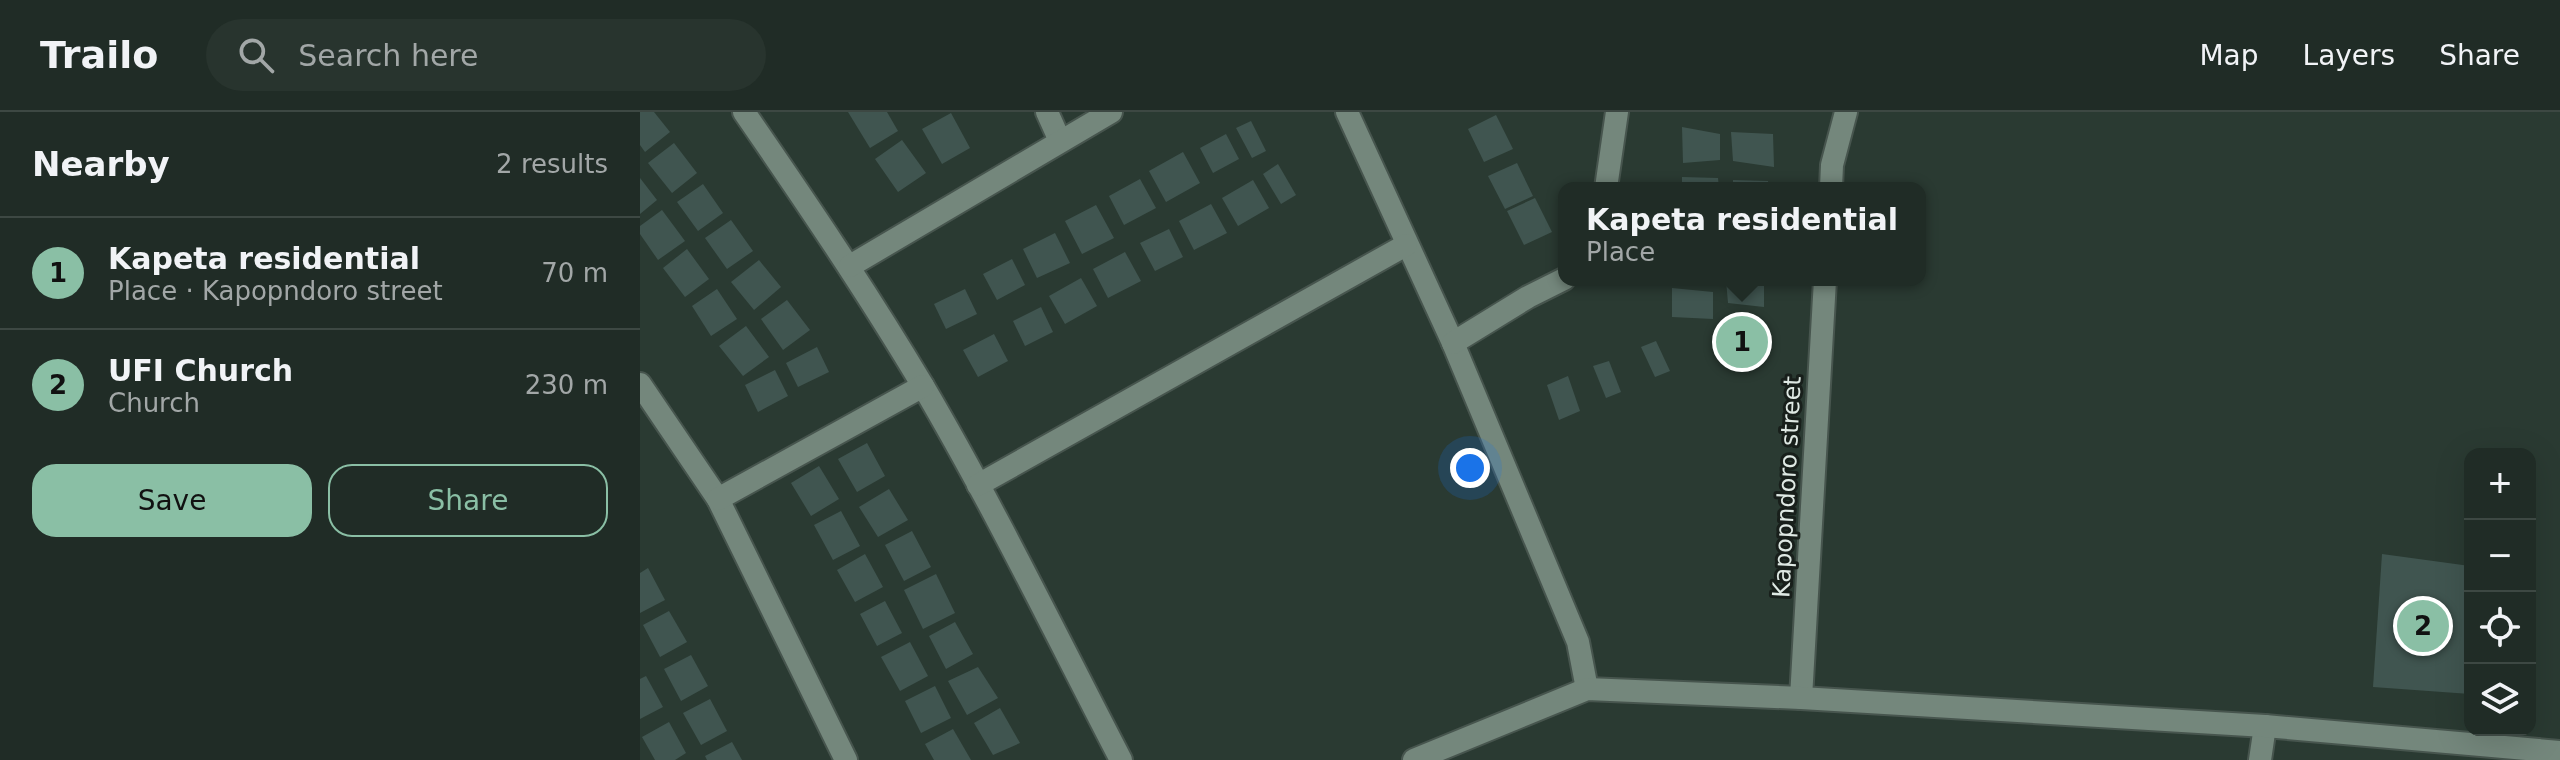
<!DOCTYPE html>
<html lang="en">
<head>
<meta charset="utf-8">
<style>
	:root { --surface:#202c26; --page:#28342e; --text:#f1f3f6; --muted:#a2a7a7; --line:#3d4843; --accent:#8abfa5 }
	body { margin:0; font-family:"DejaVu Sans",sans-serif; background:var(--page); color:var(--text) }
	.controls { position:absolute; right:24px; bottom:24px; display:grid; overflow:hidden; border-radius:16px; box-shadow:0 8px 32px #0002 }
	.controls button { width:72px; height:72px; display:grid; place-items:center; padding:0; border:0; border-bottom:2px solid var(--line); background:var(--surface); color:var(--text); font:40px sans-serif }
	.you { position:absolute; left:830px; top:356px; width:28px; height:28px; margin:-20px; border:6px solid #fff; border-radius:50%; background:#1a73e8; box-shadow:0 0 0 12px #1a73e833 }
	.badge { display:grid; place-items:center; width:52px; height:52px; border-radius:50%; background:var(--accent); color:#111; font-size:26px; font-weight:700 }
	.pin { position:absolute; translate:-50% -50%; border:4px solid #fff; box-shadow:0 2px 8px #0006 }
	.popup { position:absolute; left:918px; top:70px; width:368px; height:104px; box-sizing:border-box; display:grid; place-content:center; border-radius:16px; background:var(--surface); filter:drop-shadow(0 2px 6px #0005); font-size:26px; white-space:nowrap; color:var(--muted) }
	.popup b { font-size:30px; color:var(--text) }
	.popup::after { content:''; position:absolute; left:50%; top:100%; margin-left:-16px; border:16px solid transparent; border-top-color:var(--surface) }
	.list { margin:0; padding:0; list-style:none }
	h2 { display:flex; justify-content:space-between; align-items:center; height:104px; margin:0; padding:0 32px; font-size:34px }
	h2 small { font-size:26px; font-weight:400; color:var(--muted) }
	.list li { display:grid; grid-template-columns:52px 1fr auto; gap:24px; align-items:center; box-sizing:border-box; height:112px; padding:0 32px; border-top:2px solid var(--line) }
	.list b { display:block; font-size:30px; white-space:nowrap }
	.list p { margin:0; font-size:26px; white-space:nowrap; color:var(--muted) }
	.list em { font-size:26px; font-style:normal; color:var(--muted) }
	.actions { display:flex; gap:16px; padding:24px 32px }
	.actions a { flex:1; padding:18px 0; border:2px solid var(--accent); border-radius:24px; text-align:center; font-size:28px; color:var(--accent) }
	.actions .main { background:var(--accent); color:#111 }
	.icon { flex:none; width:44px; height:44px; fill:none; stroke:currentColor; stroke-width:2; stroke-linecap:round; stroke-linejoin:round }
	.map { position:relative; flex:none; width:1920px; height:648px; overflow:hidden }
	header { display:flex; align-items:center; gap:48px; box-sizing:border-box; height:112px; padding:0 40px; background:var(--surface); border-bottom:2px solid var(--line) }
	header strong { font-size:38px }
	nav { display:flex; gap:44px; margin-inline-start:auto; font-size:28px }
	.search { width:560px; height:72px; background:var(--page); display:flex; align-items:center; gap:20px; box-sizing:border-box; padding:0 28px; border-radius:44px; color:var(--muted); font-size:30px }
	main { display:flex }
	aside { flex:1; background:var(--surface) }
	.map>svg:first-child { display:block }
	.building { fill:#405550 }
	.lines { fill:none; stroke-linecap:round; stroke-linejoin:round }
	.minor-casing { stroke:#47554e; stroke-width:26 }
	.tertiary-casing { stroke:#47554e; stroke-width:26 }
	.minor { stroke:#74877c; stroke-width:22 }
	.tertiary { stroke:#74877c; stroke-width:22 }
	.labels { text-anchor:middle; stroke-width:6; stroke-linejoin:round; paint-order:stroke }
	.street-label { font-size:24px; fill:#dfe9e4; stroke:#181f1b }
</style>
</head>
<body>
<header>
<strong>Trailo</strong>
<div class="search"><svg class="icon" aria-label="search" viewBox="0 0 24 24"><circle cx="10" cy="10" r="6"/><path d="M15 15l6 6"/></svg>Search here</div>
<nav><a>Map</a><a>Layers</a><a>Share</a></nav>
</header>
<main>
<aside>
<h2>Nearby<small>2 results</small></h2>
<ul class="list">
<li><span class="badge">1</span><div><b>Kapeta residential</b><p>Place · Kapopndoro street</p></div><em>70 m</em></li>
<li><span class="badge">2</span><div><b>UFI Church</b><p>Church</p></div><em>230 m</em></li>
</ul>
<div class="actions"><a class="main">Save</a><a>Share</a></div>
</aside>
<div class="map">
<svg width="1920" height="648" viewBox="0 0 1920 648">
	<rect width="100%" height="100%" fill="#2a3a32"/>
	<g class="building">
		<polygon points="0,0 14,0 30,20 5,40 0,33"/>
		<polygon points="208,0 247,0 258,19 230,36"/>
		<polygon points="311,1 330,36 302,52 282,17"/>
		<polygon points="856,3 873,37 844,50 828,17"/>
		<polygon points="611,9 626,39 612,46 596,16"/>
		<polygon points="1042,15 1080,22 1080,48 1043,51"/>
		<polygon points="1091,20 1133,22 1134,55 1093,49"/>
		<polygon points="586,22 599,47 573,61 560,36"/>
		<polygon points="262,28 286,61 258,80 235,47"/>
		<polygon points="34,31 57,61 32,81 8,51"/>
		<polygon points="543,40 560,71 526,90 509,59"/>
		<polygon points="877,51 893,84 865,97 848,64"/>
		<polygon points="638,52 656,83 641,92 623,62"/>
		<polygon points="1042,65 1078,66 1079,76 1042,76"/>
		<polygon points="0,66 17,88 0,102"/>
		<polygon points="500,67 516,96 484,113 469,84"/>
		<polygon points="613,68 629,96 598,114 582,86"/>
		<polygon points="1093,68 1128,69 1129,76 1093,76"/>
		<polygon points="63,72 83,101 58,119 37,90"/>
		<polygon points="895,86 912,120 884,133 867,99"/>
		<polygon points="571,92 587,121 554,138 539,109"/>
		<polygon points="456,93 474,126 442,142 425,109"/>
		<polygon points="22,98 45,129 18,148 0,122 0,114"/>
		<polygon points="91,108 113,139 87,157 65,126"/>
		<polygon points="529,117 543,145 515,159 500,131"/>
		<polygon points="415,121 430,151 397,166 383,137"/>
		<polygon points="47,137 69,167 45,185 23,156"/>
		<polygon points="485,140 501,169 468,186 453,157"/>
		<polygon points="372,147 385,173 357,188 343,162"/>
		<polygon points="119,148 141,175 114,198 91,170"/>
		<polygon points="441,166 457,194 425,212 409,184"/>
		<polygon points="1086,168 1124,168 1124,195 1088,191"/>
		<polygon points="1032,176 1073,180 1073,207 1032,205"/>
		<polygon points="77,177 97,207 71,224 52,194"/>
		<polygon points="325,177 337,202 306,217 294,192"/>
		<polygon points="147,188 170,218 143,238 121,207"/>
		<polygon points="401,195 413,220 385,234 373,209"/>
		<polygon points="1085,212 1121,216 1122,249 1082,244"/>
		<polygon points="106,214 129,245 103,264 79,234"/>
		<polygon points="354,222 368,249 338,265 323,238"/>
		<polygon points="1016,229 1030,259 1015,265 1001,235"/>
		<polygon points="177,235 189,260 158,275 146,251"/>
		<polygon points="969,249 981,280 966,286 953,254"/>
		<polygon points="135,258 148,284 118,300 105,273"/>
		<polygon points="928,264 940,299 919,308 907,273"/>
		<polygon points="227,331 245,364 217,380 198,347"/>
		<polygon points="179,354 199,387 171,404 151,371"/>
		<polygon points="249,377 268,408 238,425 219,395"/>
		<polygon points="201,399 220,434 193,448 174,413"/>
		<polygon points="272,419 291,455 264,469 245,433"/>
		<polygon points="225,442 243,475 215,490 197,458"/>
		<polygon points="1742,442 1830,454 1830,582 1733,575"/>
		<polygon points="8,456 25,488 0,501 0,461"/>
		<polygon points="296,462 315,501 283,517 264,478"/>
		<polygon points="245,489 262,521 237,534 220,502"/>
		<polygon points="29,499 47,530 20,545 3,513"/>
		<polygon points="315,510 333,542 306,557 289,524"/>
		<polygon points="270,530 288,564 260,579 241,545"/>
		<polygon points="51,543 68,574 41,589 24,557"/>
		<polygon points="338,555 358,586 327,603 308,569"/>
		<polygon points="6,564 23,595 0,607 0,567"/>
		<polygon points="295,574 311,606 281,621 265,589"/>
		<polygon points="70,587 87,619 61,633 43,601"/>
		<polygon points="360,596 380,631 353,643 334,611"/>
		<polygon points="29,610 46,641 35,648 15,648 2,625"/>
		<polygon points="313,617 331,648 294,648 285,632"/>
		<polygon points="92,630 102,648 67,648 65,644"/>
	</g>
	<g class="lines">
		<g class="minor-casing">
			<g id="minor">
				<path d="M104,0C166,90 227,180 283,274C354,395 416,523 481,648"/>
				<polyline points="407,0 420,29"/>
				<polyline points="707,0 813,231 938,530 947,577"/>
				<polyline points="966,76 977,0"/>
				<polyline points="1191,76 1192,53 1206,0"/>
				<polyline points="210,154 471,0"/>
				<polyline points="813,231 888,185 924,167"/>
				<polyline points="0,272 78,387 206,648"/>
				<polyline points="338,373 766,133"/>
				<polyline points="78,387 283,274"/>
				<polyline points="1161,586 1185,168"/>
				<polyline points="1620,648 1625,614"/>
			</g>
		</g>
		<g class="tertiary-casing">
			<polyline id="tertiary" points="774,648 947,577 1161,586 1625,614 1920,640"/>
		</g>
		<use href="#minor" class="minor"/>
		<use href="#tertiary" class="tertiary"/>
	</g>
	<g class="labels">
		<g class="street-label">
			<text transform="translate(1147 375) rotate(-87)" y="8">Kapopndoro street</text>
		</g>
	</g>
</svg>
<div class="controls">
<button>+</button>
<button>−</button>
<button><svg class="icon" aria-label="locate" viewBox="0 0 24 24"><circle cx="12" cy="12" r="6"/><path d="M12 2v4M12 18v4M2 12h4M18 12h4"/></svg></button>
<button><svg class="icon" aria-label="layers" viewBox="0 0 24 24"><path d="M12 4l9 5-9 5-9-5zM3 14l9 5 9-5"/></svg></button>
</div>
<div class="you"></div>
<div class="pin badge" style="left:1102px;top:230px">1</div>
<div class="popup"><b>Kapeta residential</b>Place</div>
<div class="pin badge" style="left:1783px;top:514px">2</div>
</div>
</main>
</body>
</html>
